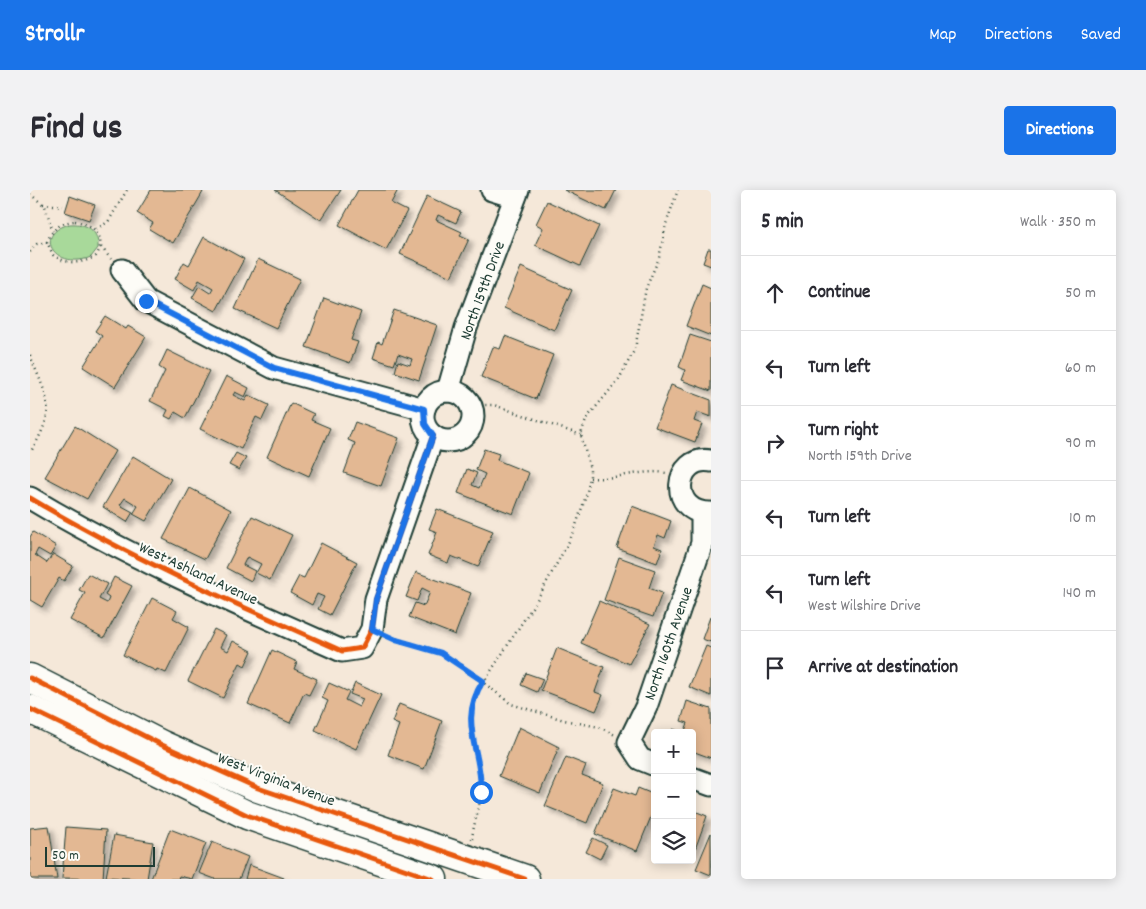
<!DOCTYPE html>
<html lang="en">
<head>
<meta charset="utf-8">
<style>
	:root { --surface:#fff; --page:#f2f2f3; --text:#2b2b33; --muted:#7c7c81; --line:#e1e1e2; --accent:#1a73e8 }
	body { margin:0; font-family:Dekko,sans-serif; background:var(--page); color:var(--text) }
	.controls { position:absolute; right:15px; bottom:15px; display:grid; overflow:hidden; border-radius:5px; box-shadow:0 2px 12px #0003 }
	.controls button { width:45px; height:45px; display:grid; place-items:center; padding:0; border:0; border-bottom:1px solid var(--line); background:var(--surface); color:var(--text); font:25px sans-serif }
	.scale { position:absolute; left:15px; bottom:12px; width:110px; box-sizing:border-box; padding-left:5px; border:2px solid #1f3d34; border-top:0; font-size:14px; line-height:18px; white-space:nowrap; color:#1f3d34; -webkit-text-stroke:4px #fdfcf7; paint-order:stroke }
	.stop { position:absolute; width:15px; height:15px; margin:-11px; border:4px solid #1a73e8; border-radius:50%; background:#fff }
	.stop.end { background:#1a73e8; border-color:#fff; box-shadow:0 1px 5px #0008 }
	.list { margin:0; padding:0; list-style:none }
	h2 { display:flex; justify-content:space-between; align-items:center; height:65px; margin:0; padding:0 20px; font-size:21px }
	h2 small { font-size:16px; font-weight:400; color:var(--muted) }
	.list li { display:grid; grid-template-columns:32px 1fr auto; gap:15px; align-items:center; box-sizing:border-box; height:75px; padding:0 20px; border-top:1px solid var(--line) }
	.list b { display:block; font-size:19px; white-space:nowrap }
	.list p { margin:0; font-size:16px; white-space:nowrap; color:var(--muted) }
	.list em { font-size:16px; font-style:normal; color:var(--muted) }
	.icon { flex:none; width:28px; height:28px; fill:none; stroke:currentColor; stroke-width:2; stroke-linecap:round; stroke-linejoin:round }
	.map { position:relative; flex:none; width:681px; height:689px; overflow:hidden; border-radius:5px }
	header { display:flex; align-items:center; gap:30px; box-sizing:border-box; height:70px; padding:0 25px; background:var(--accent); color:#fff }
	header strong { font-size:24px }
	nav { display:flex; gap:28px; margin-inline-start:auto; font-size:18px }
	.intro { display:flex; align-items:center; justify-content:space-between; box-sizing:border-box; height:120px; padding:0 30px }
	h1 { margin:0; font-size:35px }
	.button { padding:12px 22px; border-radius:5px; background:var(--accent); color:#fff; font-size:18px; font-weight:700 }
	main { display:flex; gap:30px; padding:0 30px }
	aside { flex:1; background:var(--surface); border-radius:5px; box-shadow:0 2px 12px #0003 }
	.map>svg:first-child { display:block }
	.green { fill:#a8d99a; stroke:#648b67 }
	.building { fill:#e3b893; stroke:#1f3d34; filter:url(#shadow) }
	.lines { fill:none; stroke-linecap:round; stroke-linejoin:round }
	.minor-casing { stroke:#1f3d34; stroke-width:25 }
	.major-casing { stroke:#1f3d34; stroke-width:31 }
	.path { stroke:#1f3d34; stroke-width:2.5; stroke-dasharray:1 4; stroke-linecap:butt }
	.minor { stroke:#fdfcf7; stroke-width:21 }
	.major { stroke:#fdfcf7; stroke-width:28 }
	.cycleway-casing { stroke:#fdfcf7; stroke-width:8 }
	.cycleway { stroke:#e8590c; stroke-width:5 }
	.route { stroke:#1a73e8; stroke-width:6 }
	.labels { text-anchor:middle; stroke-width:4; stroke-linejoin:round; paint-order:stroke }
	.street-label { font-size:16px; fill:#1f3d34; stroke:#fdfcf7 }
</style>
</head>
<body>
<header>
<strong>Strollr</strong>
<nav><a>Map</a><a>Directions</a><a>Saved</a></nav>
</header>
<div class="intro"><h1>Find us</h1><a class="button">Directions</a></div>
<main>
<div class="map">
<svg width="681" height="689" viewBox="0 0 681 689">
	<defs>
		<filter id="shadow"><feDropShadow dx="4.5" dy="4.5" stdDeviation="2.5" flood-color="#0004"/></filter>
	</defs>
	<rect width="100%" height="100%" fill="#f5e8d9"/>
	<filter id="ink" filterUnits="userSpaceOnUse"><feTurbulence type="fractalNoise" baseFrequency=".02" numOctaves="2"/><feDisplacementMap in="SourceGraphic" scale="10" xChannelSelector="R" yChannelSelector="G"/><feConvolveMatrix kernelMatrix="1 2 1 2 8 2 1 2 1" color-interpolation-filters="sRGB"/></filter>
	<g filter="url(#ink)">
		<path class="green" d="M40,34C56,33 69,40 68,58L61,67C26,81 1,44 40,34Z"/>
		<g class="building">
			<polygon points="121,0 170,0 173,2 143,53 119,39 123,33 107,23"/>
			<polygon points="245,0 311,0 291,30"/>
			<polygon points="328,0 368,0 361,13 377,21 356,60 309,35"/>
			<polygon points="534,0 586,0 576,20"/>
			<polygon points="40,6 65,15 59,30 35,22"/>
			<polygon points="397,6 431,22 426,33 408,25 406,30 432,42 430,45 439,49 421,87 370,64"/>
			<polygon points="517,11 569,36 550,76 505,55 513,38 506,34"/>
			<polygon points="174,47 214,69 186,121 162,108 169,96 180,103 183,98 169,90 164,100 145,89 154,72 159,75"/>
			<polygon points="678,59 681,59 681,76 673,73"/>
			<polygon points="228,69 270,89 246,138 205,119"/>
			<polygon points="491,77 542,100 524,140 474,118"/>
			<polygon points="672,94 681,98 681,146 656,136"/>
			<polygon points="294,108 331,122 321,150 328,152 320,173 276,157"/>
			<polygon points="364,120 407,135 389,190 365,182 368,171 380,175 382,169 368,164 364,175 343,168 348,152 352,154"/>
			<polygon points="75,126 96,139 98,136 116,147 85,197 53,177 72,146 65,141"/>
			<polygon points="660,145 681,152 681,201 651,190 655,180 649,177"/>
			<polygon points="475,146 523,165 506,209 451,187 463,157 470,159"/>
			<polygon points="137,160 179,181 155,228 145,222 141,229 135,226 138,220 120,211 135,181 129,177"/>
			<polygon points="196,186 219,198 215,207 205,202 203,205 215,211 218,205 239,215 232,230 226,227 211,259 170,239"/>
			<polygon points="641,195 681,210 681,227 667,222 664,231 672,234 665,252 625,237"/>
			<polygon points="261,213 284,224 281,230 300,238 279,286 237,267"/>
			<polygon points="325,232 369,248 351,296 314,283 325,253 318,250"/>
			<polygon points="45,236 85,261 57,309 15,287"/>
			<polygon points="454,259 469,264 467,270 499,283 483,324 428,303 437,279 447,283 442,295 449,298 455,284 446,280"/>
			<polygon points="206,263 216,268 209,280 199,275"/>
			<polygon points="103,266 141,289 116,331 103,324 108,316 95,308 90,315 103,322 97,332 73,317"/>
			<polygon points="160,298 201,320 175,369 133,349"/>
			<polygon points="602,316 641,331 635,348 628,345 624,356 632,359 627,373 587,358"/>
			<polygon points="407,319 463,341 448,377 421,366 418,373 398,365 407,342 399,339"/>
			<polygon points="222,326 262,345 240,390 226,383 231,374 217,367 213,375 225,381 221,391 196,378"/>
			<polygon points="3,342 26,356 20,366 8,359 5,365 17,373 23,364 43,376 34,391 29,388 12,417 0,410 0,347"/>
			<polygon points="291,353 327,372 300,425 288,419 294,407 287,404 282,415 260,403 269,386 274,388"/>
			<polygon points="589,367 625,380 619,398 632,403 623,427 574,410"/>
			<polygon points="386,382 441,403 425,445 379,427 385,413 394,416 400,402 392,398 387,411 376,407"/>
			<polygon points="58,384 77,394 69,409 77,413 79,408 75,405 84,387 102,396 74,448 40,430 55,403 49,400"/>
			<polygon points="122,408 147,421 143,428 159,437 136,483 127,479 126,481 93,465"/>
			<polygon points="569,411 620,434 599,474 551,453"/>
			<polygon points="680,427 681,427 681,452 672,449"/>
			<polygon points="184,439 196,445 190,457 198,461 203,451 222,461 215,476 210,473 193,508 158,491"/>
			<polygon points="676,456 681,458 681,506 659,497"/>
			<polygon points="527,458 574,477 565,502 573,505 566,521 511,500"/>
			<polygon points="242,460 267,472 264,479 287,489 279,505 274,503 260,533 218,514"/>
			<polygon points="496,483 513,489 507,502 491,495"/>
			<polygon points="299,493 319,502 315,510 329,517 333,509 320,504 325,493 351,505 326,559 285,540 298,511 292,508"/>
			<polygon points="657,511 681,519 681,568 662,561 662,543 642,543 643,539 654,543 658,533 651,531"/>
			<polygon points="369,514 412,531 394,579 358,565 369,535 362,532"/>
			<polygon points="489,537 529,557 510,603 469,586"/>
			<polygon points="536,567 556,575 552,585 573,593 557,633 515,616"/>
			<polygon points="584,598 605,606 608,598 625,605 625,617 607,661 565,644"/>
			<polygon points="662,620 677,626 663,665 662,665"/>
			<polygon points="19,636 27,689 0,689 0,638"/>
			<polygon points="36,637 76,640 73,689 32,688"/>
			<polygon points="140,639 176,653 162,689 149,686 148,689 121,689"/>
			<polygon points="681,643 681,685 666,679"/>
			<polygon points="84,645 123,652 117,689 76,687"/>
			<polygon points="563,648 577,655 570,669 556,662"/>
			<polygon points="182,652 218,667 209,689 185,689 169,683"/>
			<polygon points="219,675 254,688 254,689 215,689"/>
		</g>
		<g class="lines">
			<g class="minor-casing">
				<g id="minor">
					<polyline points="462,0 485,7"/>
					<polyline points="92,80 116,111 244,178 394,219"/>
					<polyline points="418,201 436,138 488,0"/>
					<circle cx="418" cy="226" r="25"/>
					<path d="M681,271C644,264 637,324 681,323"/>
					<path d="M0,308C100,368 206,414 312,461L332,458L342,439L346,409L403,246"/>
					<polyline points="625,575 610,569 599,552 616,517 672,353 672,323"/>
					<polyline points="662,588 681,595"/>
				</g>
			</g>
			<g class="major-casing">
				<g id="major">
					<polyline points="0,488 132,555 228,598 495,689"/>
					<polyline points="0,519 217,625 403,689"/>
				</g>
			</g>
			<g class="path">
				<polyline points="0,4 15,16 23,41"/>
				<polyline points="13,14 33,16"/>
				<path d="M45,31C63,34 78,47 66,66C52,74 37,75 23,65L17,52C22,39 31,32 45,31Z"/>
				<polyline points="66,39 78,32 97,0"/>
				<polyline points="71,57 81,69"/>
				<polyline points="0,62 7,54 17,52"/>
				<path d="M0,165C18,212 28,217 0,263"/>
				<polyline points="442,221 452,215 464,215 551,245"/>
				<path d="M560,288C586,290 610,279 636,283"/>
				<polyline points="357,446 411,463 431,475 481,514 534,530 569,537 585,545"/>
				<path d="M442,649C444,629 453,611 451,591C449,560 435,537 445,506L508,408L543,344L556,306L560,288V279L551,245L553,238L557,228L589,189L605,159L616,98L629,68L636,34L648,0"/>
			</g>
			<use href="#minor" class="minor"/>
			<use href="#major" class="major"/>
			<g class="cycleway-casing">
				<g id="cycleway">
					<path d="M0,308C100,368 206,414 312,461L332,458L342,439L346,409L403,246"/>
					<polyline points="0,488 132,555 228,598 495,689"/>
					<polyline points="0,519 217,625 403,689"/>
				</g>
			</g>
			<use href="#cycleway" class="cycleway"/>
		</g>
	</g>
	<g class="lines" filter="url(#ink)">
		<path class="route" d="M116,111L244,178L394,219L395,234L403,246L346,409L342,439L366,450L411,463L453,491C427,532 452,560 451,602"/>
	</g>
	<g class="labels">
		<g class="street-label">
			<text transform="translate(451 100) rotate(-70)" y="6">North 159th Drive</text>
			<text transform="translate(169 382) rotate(25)" y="6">West Ashland Avenue</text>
			<text transform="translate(637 453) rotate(-71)" y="6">North 160th Avenue</text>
			<text transform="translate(247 588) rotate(21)" y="6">West Virginia Avenue</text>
		</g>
	</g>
</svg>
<div class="controls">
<button>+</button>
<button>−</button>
<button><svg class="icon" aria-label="layers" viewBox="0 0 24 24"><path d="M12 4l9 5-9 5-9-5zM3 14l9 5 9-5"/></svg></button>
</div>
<div class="scale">50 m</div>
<div class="stop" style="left:451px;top:602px"></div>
<div class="stop end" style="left:116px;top:111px"></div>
</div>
<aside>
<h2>5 min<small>Walk · 350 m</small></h2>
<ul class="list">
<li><svg class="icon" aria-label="ahead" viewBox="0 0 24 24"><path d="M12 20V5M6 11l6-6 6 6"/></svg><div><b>Continue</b></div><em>50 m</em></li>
<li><svg class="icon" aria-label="left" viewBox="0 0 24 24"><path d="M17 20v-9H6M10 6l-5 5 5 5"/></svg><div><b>Turn left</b></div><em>60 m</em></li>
<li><svg class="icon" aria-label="right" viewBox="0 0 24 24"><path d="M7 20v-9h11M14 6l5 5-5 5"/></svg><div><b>Turn right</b><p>North 159th Drive</p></div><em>90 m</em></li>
<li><svg class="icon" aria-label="left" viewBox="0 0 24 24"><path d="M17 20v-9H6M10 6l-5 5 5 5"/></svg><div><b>Turn left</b></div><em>10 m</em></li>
<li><svg class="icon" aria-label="left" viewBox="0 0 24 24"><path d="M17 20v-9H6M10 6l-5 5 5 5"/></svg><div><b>Turn left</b><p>West Wilshire Drive</p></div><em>140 m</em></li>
<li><svg class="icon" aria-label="arrive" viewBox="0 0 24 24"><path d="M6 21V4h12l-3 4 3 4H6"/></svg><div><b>Arrive at destination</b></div></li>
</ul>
</aside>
</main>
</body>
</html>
